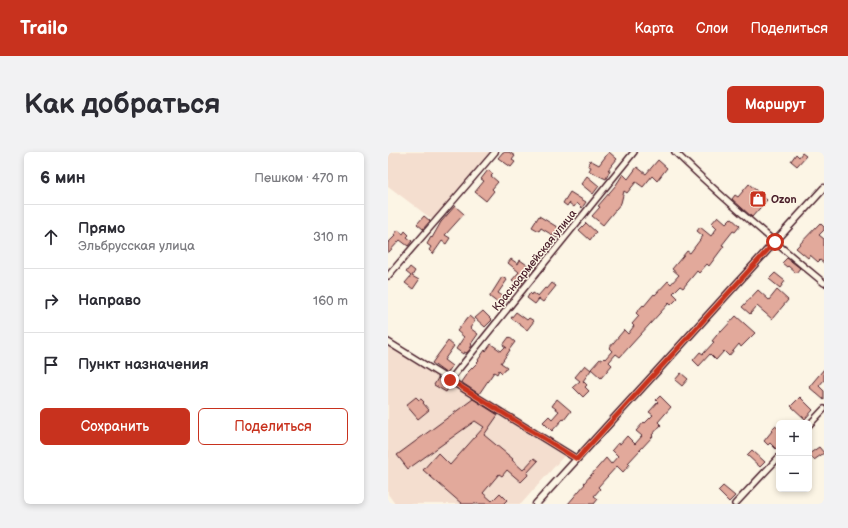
<!DOCTYPE html>
<html lang="ru">
<head>
<meta charset="utf-8">
<style>
	:root { --surface:#fff; --page:#f2f2f3; --text:#2b2b33; --muted:#7c7c81; --line:#e1e1e2; --accent:#c8321e }
	body { margin:0; font-family:"Balsamiq Sans",sans-serif; background:var(--page); color:var(--text) }
	.controls { position:absolute; right:12px; bottom:12px; display:grid; overflow:hidden; border-radius:6px; box-shadow:0 2px 6px #0003 }
	.controls button { width:36px; height:36px; display:grid; place-items:center; padding:0; border:0; border-bottom:1px solid var(--line); background:var(--surface); color:var(--text); font:20px sans-serif }
	.stop { position:absolute; width:12px; height:12px; margin:-9px; border:3px solid #c8321e; border-radius:50%; background:#fff }
	.stop.end { background:#c8321e; border-color:#fff; box-shadow:0 1px 4px #0008 }
	.list { margin:0; padding:0; list-style:none }
	h2 { display:flex; justify-content:space-between; align-items:center; height:52px; margin:0; padding:0 16px; font-size:17px }
	h2 small { font-size:13px; font-weight:400; color:var(--muted) }
	.list li { display:grid; grid-template-columns:26px 1fr auto; gap:12px; align-items:center; box-sizing:border-box; height:64px; padding:0 16px; border-top:1px solid var(--line) }
	.list b { display:block; font-size:15px; white-space:nowrap }
	.list p { margin:0; font-size:13px; white-space:nowrap; color:var(--muted) }
	.list em { font-size:13px; font-style:normal; color:var(--muted) }
	.actions { display:flex; gap:8px; padding:12px 16px }
	.actions a { flex:1; padding:9px 0; border:1px solid var(--accent); border-radius:6px; text-align:center; font-size:14px; color:var(--accent) }
	.actions .main { background:var(--accent); color:#fff }
	.icon { flex:none; width:22px; height:22px; fill:none; stroke:currentColor; stroke-width:2; stroke-linecap:round; stroke-linejoin:round }
	.map { position:relative; flex:none; width:436px; height:352px; overflow:hidden; border-radius:6px }
	header { display:flex; align-items:center; gap:24px; box-sizing:border-box; height:56px; padding:0 20px; background:var(--accent); color:#fff }
	header strong { font-size:19px }
	nav { display:flex; gap:22px; margin-inline-start:auto; font-size:14px }
	.intro { display:flex; align-items:center; justify-content:space-between; box-sizing:border-box; height:96px; padding:0 24px }
	h1 { margin:0; font-size:28px }
	.button { padding:10px 18px; border-radius:6px; background:var(--accent); color:#fff; font-size:14px; font-weight:700 }
	main { display:flex; gap:24px; padding:0 24px }
	aside { flex:1; background:var(--surface); border-radius:6px; box-shadow:0 2px 6px #0003 }
	.map>svg:first-child { display:block }
	.built { fill:#f4decf }
	.building { fill:#e2a99b; stroke:#4a1f2b }
	.lines { fill:none; stroke-linecap:round; stroke-linejoin:round }
	.minor-casing { stroke:#4a1f2b; stroke-width:8 }
	.tertiary-casing { stroke:#4a1f2b; stroke-width:9 }
	.minor { stroke:#fcf5e5; stroke-width:5 }
	.tertiary { stroke:#fcf5e5; stroke-width:6 }
	.route { stroke:#c8321e; stroke-width:5 }
	.labels { text-anchor:middle; stroke-width:3; stroke-linejoin:round; paint-order:stroke }
	.poi-label { font-size:11px; font-weight:bold; fill:#4a1f2b; stroke:#fcf5e5; text-anchor:start }
	.street-label { font-size:11px; fill:#4a1f2b; stroke:#fcf5e5 }
</style>
</head>
<body>
<header>
<strong>Trailo</strong>
<nav><a>Карта</a><a>Слои</a><a>Поделиться</a></nav>
</header>
<div class="intro"><h1>Как добраться</h1><a class="button">Маршрут</a></div>
<main>
<aside>
<h2>6 мин<small>Пешком · 470 m</small></h2>
<ul class="list">
<li><svg class="icon" aria-label="ahead" viewBox="0 0 24 24"><path d="M12 20V5M6 11l6-6 6 6"/></svg><div><b>Прямо</b><p>Эльбрусская улица</p></div><em>310 m</em></li>
<li><svg class="icon" aria-label="right" viewBox="0 0 24 24"><path d="M7 20v-9h11M14 6l5 5-5 5"/></svg><div><b>Направо</b></div><em>160 m</em></li>
<li><svg class="icon" aria-label="arrive" viewBox="0 0 24 24"><path d="M6 21V4h12l-3 4 3 4H6"/></svg><div><b>Пункт назначения</b></div></li>
</ul>
<div class="actions"><a class="main">Сохранить</a><a>Поделиться</a></div>
</aside>
<div class="map">
<svg width="436" height="352" viewBox="0 0 436 352">
	<rect width="100%" height="100%" fill="#fcf5e5"/>
	<filter id="ink" filterUnits="userSpaceOnUse"><feTurbulence type="fractalNoise" baseFrequency=".025" numOctaves="2"/><feDisplacementMap in="SourceGraphic" scale="8" xChannelSelector="R" yChannelSelector="G"/><feConvolveMatrix kernelMatrix="1 2 1 2 8 2 1 2 1" color-interpolation-filters="sRGB"/></filter>
	<g filter="url(#ink)">
		<g class="built">
			<polygon points="0,0 103,0 45,68 0,34"/>
			<polygon points="0,192 84,244 176,304 133,352 7,352 0,342"/>
		</g>
		<g class="building">
			<polygon points="115,0 121,0 127,4 124,8 127,10 123,15 110,6"/>
			<polygon points="221,0 229,7 220,18 222,18 218,27 201,19 203,15 200,14 202,8 211,13"/>
			<polygon points="414,1 418,4 409,14 403,9 408,2 411,5"/>
			<polygon points="270,8 279,16 269,29 264,24 255,35 248,30 239,41 236,39 233,51 215,73 204,64 212,55 210,54 228,33 235,22 240,27 249,15 258,22"/>
			<polygon points="100,18 105,22 103,24 110,30 104,37 106,39 98,49 87,40 96,29 93,27"/>
			<polygon points="199,24 211,34 205,42 193,32"/>
			<polygon points="361,32 379,48 364,65 344,47 347,43 350,45"/>
			<polygon points="182,40 198,50 194,56 189,51 186,55 181,51 179,54 175,51"/>
			<polygon points="67,54 76,62 57,83 62,86 58,92 54,89 45,102 41,98 43,95 39,92 43,85 44,86 53,70"/>
			<polygon points="36,64 42,69 35,77 29,72"/>
			<polygon points="151,64 174,78 169,86 153,76 151,79 144,75"/>
			<polygon points="330,64 338,71 343,66 352,74 347,80 345,79 334,93 336,94 321,114 319,112 311,121 309,119 295,136 292,134 285,141 290,146 283,153 281,151 232,205 228,202 221,210 224,213 213,226 203,217 212,207 214,208 216,206 217,207 224,199 221,196 236,178 240,182 246,174 244,172 251,164 248,161 255,153 256,154 266,142 267,143 280,129 283,132 291,123 284,117 299,99 302,101 315,84 309,79 312,75 323,84 329,76 324,71"/>
			<polygon points="198,71 208,80 202,88 191,78"/>
			<polygon points="432,71 436,75 436,78 431,83 436,87 436,111 432,108 430,110 422,103 420,106 408,96"/>
			<polygon points="10,78 15,82 17,79 21,83 19,85 24,89 20,94 12,88 0,101 0,91 7,84 6,83"/>
			<polygon points="399,106 412,116 408,121 400,114 399,115 394,111"/>
			<polygon points="123,107 130,112 132,108 145,117 132,134 124,128 131,120 120,111"/>
			<polygon points="22,115 27,119 24,124 31,128 25,137 17,131 23,124 18,120"/>
			<polygon points="387,121 397,129 392,136 381,127"/>
			<polygon points="114,125 119,128 110,141 119,147 114,154 102,145 102,144"/>
			<polygon points="164,131 168,134 155,150 151,147 147,152 139,146 142,141 144,143 145,141 150,144 157,136 159,137"/>
			<polygon points="370,138 381,148 389,138 400,148 384,167 369,154 362,162 354,155"/>
			<polygon points="95,159 104,168 97,175 87,166"/>
			<polygon points="128,160 139,168 141,166 146,169 139,178 123,166"/>
			<polygon points="81,164 87,169 82,176 90,182 83,192 84,193 81,199 78,201 76,200 75,202 68,197 76,185 69,179"/>
			<polygon points="348,164 367,181 353,195 351,192 341,204 336,199 328,208 322,202 311,214 305,208 312,200 315,202 326,190 324,189 333,178 334,179"/>
			<polygon points="121,185 127,190 121,198 122,198 113,211 119,215 114,221 111,218 109,222 106,220 91,242 73,230 80,220 91,209 90,208 97,198 98,199 103,192 113,199 117,195 119,196 115,193"/>
			<polygon points="60,189 66,194 56,208 64,214 59,222 44,211"/>
			<polygon points="197,213 203,218 195,229 199,233 197,235 201,239 195,245 185,235 192,229 187,225"/>
			<polygon points="436,217 436,228 431,234 436,239 436,248 421,235"/>
			<polygon points="293,221 300,227 294,234 287,228"/>
			<polygon points="50,226 62,233 58,240 46,233"/>
			<polygon points="272,244 283,255 270,270 273,273 264,283 265,284 240,311 242,312 235,320 229,314 210,335 212,337 206,344 210,347 206,352 180,352 197,332 196,331 218,306 223,312 230,304 224,298 230,291 232,292 239,284 247,292 254,284 248,279 256,270 257,271 265,263 261,260 270,250 268,248"/>
			<polygon points="28,245 31,248 33,247 36,250 35,251 41,258 30,267 18,253"/>
			<polygon points="412,245 425,258 417,267 403,254"/>
			<polygon points="85,247 110,263 96,283 125,307 124,308 135,318 146,306 150,309 139,321 140,323 133,330 119,318 114,324 111,322 95,341 104,349 112,341 119,348 115,352 74,352 35,318 50,301 62,313 96,275 87,269 20,317 9,303"/>
			<polygon points="169,247 183,259 176,268 175,267 164,279 155,270 161,264 164,267 171,259 164,254"/>
			<polygon points="387,274 391,277 391,293 388,297 382,291 380,293 376,289 384,279 383,278"/>
			<polygon points="431,295 436,301 426,308 421,302"/>
			<polygon points="364,298 377,310 372,315 359,303"/>
			<polygon points="335,334 347,344 341,350 330,339"/>
		</g>
		<g class="lines">
			<g class="minor-casing">
				<g id="minor">
					<path d="M287,0C334,46 385,89 436,131"/>
					<polyline points="0,124 65,49 107,0"/>
					<polyline points="0,190 189,307"/>
					<polyline points="62,228 246,0"/>
					<polyline points="421,273 436,257"/>
					<polyline points="347,352 391,305"/>
				</g>
			</g>
			<g class="tertiary-casing">
				<polyline id="tertiary" points="148,352 436,36"/>
			</g>
			<use href="#minor" class="minor"/>
			<use href="#tertiary" class="tertiary"/>
		</g>
	</g>
	<g class="lines" filter="url(#ink)">
		<polyline class="route" points="62,228 189,307 387,90"/>
	</g>
	<defs>
		<g id="shop-square" transform="scale(0.9)"><rect x="-9" y="-9" width="18" height="18" rx="4" fill="#c8321e" stroke="#fcf5e5"/><path d="M-5-2.5h2.3a2.7 3.5 0 0 1 5.4 0H5L5.5 6h-11ZM-1.5-2.5h3a1.5 2.3 0 0 0-3 0Z" fill="#fff"/></g>
	</defs>
	<g fill-rule="evenodd">
		<use href="#shop-square" x="370" y="47"/>
	</g>
	<g class="labels">
		<g class="poi-label">
			<text x="383" y="51">Ozon</text>
		</g>
		<g class="street-label">
			<text transform="translate(146 108) rotate(-51)" y="4">Красноармейская улица</text>
		</g>
	</g>
</svg>
<div class="controls">
<button>+</button>
<button>−</button>
</div>
<div class="stop" style="left:387px;top:90px"></div>
<div class="stop end" style="left:62px;top:228px"></div>
</div>
</main>
</body>
</html>
